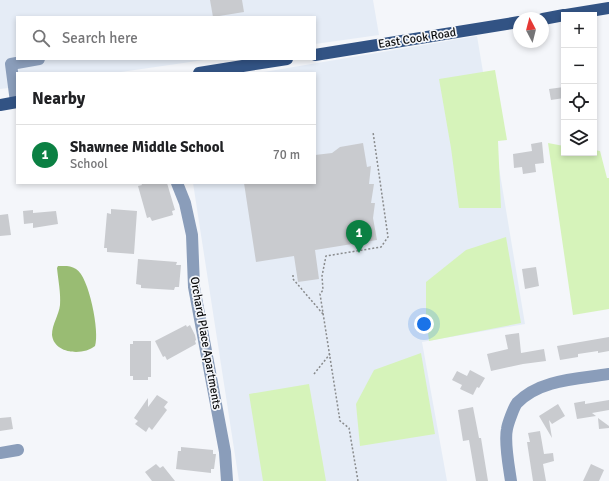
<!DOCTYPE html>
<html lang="en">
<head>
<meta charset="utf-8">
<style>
	:root { --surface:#fff; --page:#f2f2f2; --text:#202124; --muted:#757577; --line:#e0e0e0; --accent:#0b8043 }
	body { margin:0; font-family:Signika,sans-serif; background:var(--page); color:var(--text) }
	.controls { position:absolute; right:12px; top:12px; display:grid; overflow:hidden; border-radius:0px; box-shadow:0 2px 6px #0003 }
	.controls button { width:36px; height:36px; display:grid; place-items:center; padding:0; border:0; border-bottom:1px solid var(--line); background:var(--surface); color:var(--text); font:20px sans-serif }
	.compass { position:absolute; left:513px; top:12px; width:36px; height:36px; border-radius:50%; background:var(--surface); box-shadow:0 2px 6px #0003; rotate:353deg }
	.you { position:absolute; left:424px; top:324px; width:14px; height:14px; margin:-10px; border:3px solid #fff; border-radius:50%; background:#1a73e8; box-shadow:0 0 0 6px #1a73e833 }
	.badge { display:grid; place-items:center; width:26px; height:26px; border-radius:50%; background:var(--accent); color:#fff; font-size:13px; font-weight:700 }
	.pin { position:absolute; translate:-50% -33px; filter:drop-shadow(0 1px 2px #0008) }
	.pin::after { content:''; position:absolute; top:21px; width:14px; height:12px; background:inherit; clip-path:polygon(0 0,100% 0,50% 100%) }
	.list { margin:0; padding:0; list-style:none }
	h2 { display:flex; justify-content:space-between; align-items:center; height:52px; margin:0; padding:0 16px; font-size:17px }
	h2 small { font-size:13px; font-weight:400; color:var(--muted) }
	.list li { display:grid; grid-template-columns:26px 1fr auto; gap:12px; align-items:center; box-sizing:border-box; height:60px; padding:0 16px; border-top:1px solid var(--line) }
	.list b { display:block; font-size:15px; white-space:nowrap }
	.list p { margin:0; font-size:13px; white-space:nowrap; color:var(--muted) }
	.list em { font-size:13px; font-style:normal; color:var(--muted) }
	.icon { flex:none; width:22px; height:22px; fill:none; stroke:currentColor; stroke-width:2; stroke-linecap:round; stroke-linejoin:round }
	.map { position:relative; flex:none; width:609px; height:481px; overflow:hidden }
	.search { position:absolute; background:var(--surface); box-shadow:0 2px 6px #0003; left:16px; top:16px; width:300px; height:44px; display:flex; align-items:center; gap:10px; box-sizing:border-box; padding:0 14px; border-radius:0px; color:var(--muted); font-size:15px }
	.panel { position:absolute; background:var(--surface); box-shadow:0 2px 6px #0003; left:16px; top:72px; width:300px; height:112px; border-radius:0px }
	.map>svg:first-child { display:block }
	.built { fill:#e5ecf6 }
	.green { fill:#d6f3ba }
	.water { fill:#99bc73 }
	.building { fill:#c9cbcf }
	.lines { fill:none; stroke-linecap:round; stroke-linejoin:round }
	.path { stroke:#888a8c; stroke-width:1.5; stroke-dasharray:2 2; stroke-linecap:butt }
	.minor { stroke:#8a9dba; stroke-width:12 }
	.major { stroke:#325384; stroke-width:12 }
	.labels { text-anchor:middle; stroke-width:3.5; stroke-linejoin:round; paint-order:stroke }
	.street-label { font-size:12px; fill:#0b0c0d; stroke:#f4f6fa }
</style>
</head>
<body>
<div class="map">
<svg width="609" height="481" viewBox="0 0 609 481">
	<rect width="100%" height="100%" fill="#f4f6fa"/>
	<g class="built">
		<polygon points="0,0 373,0 379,35 315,44 315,17 17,17 17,59 211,59 114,73 17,73 17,87 0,89"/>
		<polygon points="477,36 525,324 422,342 447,481 239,481 193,183 315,183 315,73 258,73"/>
	</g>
	<g class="green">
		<polygon points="495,70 507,140 498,141 501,208 459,208 451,148 439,79"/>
		<polygon points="548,143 564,146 564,153 594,153 594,150 600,151 607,178 609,178 609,309 573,315"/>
		<polygon points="506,237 521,323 429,341 426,316 426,282 466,250"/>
		<polygon points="421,353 435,434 360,446 356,404 374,370"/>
		<polygon points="309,384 326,481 263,481 249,394"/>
	</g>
	<path class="water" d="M58,266C64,266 70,265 76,269C89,276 100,333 95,346C83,356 54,354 52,335C52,324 59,315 60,305C61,293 58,279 57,268Z"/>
	<g class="building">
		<polygon points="210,0 242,0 244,12 213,17"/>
		<polygon points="564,87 564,98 551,100 549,89"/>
		<polygon points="542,142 544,163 535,164 536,172 523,174 522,167 514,168 513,154 532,151 531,144"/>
		<polygon points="363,143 367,167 371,166 369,184 374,184 371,203 375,203 373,218 377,240 315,250 319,279 298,282 294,256 256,262 244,183 315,183 315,155 332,153 340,147"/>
		<polygon points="141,183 167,183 175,210 172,211 173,215 152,221 150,217 147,218 138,186 142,185"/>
		<polygon points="111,209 137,211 134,254 107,252 107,248 104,248 107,213 111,214"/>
		<polygon points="33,210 33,213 56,211 58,224 33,228 33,223 24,224 23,211"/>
		<polygon points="8,214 11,235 0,236 0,215"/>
		<polygon points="138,259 177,262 176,265 181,265 179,287 175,287 174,290 141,288 141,285 136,284"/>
		<polygon points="536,267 539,286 525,289 522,269"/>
		<polygon points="186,325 187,327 190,325 195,335 196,340 195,341 196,344 167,360 165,356 163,357 155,341"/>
		<polygon points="519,333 521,353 544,349 546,361 523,364 491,371 487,354 508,349 505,335"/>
		<polygon points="609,337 609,351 598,353 598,351 578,354 578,357 560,360 557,346"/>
		<polygon points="133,341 151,341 151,377 148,377 148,380 133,380 133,376 130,376 130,344 133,344"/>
		<polygon points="470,370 485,378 479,388 477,387 473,395 460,389 462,385 452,380 457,371 467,376"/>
		<polygon points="157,395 168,402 164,407 167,410 152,430 149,427 146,432 135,424 138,421 134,418 148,398 148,407"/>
		<polygon points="609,400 609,410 592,413 596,416 577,419 574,403 585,401 585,404"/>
		<polygon points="558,404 565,416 552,424 549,420 552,438 539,416"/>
		<polygon points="473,407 479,438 481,438 488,481 476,481 469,440 463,441 458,410"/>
		<polygon points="11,417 13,429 0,431 0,418"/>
		<polygon points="598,418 609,426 609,428 599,429"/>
		<polygon points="540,431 544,454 553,453 554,461 543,464 546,481 533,481 527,442 530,442 528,433"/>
		<polygon points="181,447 213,450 213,454 216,454 214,469 211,469 211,473 176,469 178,451 181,451"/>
		<polygon points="156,464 160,468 163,466 175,481 152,481 145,472"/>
		<polygon points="591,464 604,470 599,481 583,481"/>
	</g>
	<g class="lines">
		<g class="path">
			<polyline points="293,275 293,279 323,314"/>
			<polyline points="314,374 330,354"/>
			<polyline points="358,481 349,428 340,421 320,294 323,290 322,276 326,256 381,247 388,237 373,132"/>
		</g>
		<g class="minor">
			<polyline points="16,102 11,64 39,59"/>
			<polyline points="177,183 185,203 192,235 194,287 225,452 227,481"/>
			<polyline points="0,453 18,450"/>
			<path d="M511,481C509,467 504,442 507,429C508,423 514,407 517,403C540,379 578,379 609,374"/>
		</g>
		<g class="major">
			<polyline points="566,15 609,8"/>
			<polyline points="543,19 564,15"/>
			<polyline points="315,55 519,22"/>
			<polyline points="199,73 287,59"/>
			<polyline points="0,105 17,102"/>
		</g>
	</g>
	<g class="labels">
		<g class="street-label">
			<text transform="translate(417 38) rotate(-9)" y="4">East Cook Road</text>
			<text transform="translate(206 343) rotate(80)" y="4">Orchard Place Apartments</text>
		</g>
	</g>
</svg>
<div class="controls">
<button>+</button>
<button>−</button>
<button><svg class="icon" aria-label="locate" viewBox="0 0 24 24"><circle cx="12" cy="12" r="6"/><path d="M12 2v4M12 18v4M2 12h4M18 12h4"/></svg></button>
<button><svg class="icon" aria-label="layers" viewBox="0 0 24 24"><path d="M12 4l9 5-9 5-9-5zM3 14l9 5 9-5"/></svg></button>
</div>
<svg class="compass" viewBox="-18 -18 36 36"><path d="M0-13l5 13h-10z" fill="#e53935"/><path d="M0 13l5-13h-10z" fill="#757577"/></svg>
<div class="you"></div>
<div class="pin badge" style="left:359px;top:253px">1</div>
<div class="search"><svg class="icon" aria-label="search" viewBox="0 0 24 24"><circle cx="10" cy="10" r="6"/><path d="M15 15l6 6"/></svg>Search here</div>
<section class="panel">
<h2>Nearby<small></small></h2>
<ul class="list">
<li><span class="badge">1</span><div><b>Shawnee Middle School</b><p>School</p></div><em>70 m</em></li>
</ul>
</section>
</div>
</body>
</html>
